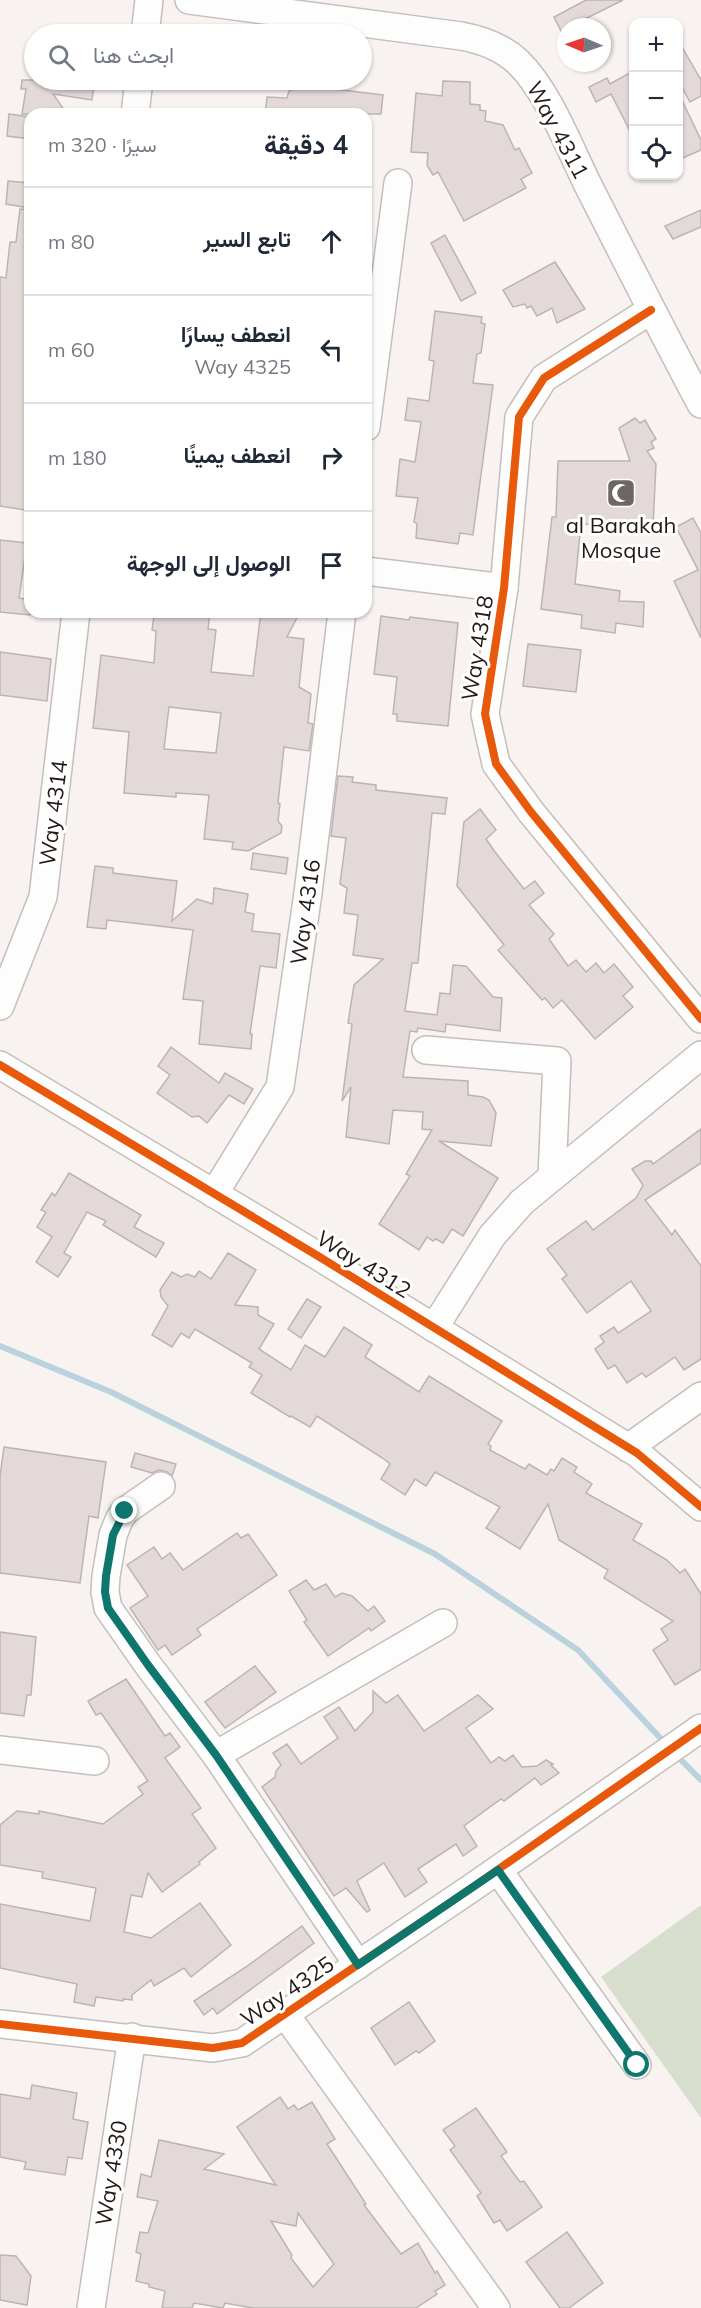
<!DOCTYPE html>
<html lang="ar">
<meta charset="utf-8">
<style>
:root{--surface:#fff;--page:#f6f6f7;--text:#1f2937;--muted:#747a83;--line:#e0e1e3}
body{margin:0;font-family:Mulish,Vazirmatn,sans-serif;background:var(--page);color:var(--text);direction:rtl}
.controls{position:absolute;right:18px;top:18px;display:grid;overflow:hidden;border-radius:12px;box-shadow:0 2px 4px #0004}
.controls button{width:54px;height:54px;display:grid;place-items:center;padding:0;border:0;border-bottom:2px solid var(--line);background:var(--surface);color:var(--text);font:30px sans-serif}
.compass{position:absolute;left:557px;top:18px;width:54px;height:54px;border-radius:50%;background:var(--surface);box-shadow:0 2px 4px #0004;rotate:272deg}
.stop{position:absolute;width:18px;height:18px;margin:-14px;border:4px solid #0f766e;border-radius:50%;background:#fff}
.stop.end{background:#0f766e;border-color:#fff;box-shadow:0 2px 6px #0008}
.list{margin:0;padding:0;list-style:none}
h2{display:flex;justify-content:space-between;align-items:center;height:78px;margin:0;padding:0 24px;font-size:26px}
h2 small{font-size:20px;font-weight:400;color:var(--muted)}
.list li{display:grid;grid-template-columns:39px 1fr auto;gap:18px;align-items:center;box-sizing:border-box;height:108px;padding:0 24px;border-top:2px solid var(--line)}
.list b{display:block;font-size:22px;white-space:nowrap}
.list p{margin:0;font-size:20px;white-space:nowrap;color:var(--muted)}
.list em{font-size:20px;font-style:normal;color:var(--muted)}
.icon{flex:none;width:33px;height:33px;fill:none;stroke:currentColor;stroke-width:2;stroke-linecap:round;stroke-linejoin:round}
.map{position:relative;flex:none;width:701px;height:2308px;overflow:hidden;direction:ltr}
.search{position:absolute;background:var(--surface);box-shadow:0 2px 4px #0004;left:24px;top:24px;width:348px;height:66px;display:flex;align-items:center;gap:15px;box-sizing:border-box;padding:0 21px;border-radius:33px;color:var(--muted);font-size:22px}
.panel{position:absolute;background:var(--surface);box-shadow:0 2px 4px #0004;left:24px;top:108px;width:348px;height:510px;border-radius:18px;direction:rtl}
.map>svg:first-child{display:block}
.green{fill:#d7decd}
.lines{fill:none;stroke-linecap:round;stroke-linejoin:round}
.stream{stroke:#bad2de;stroke-width:6}
.building{fill:#e3d9d8;stroke:#bcb4b3;stroke-width:1.5;fill-rule:evenodd}
.minor-casing{stroke:#c5bebb;stroke-width:30}
.minor{stroke:#fefdfd;stroke-width:27}
.cycleway-casing{stroke:#fff;stroke-width:11}
.cycleway{stroke:#e8590c;stroke-width:8}
.route{stroke:#0f766e;stroke-width:8}
.labels{text-anchor:middle;stroke-width:6;stroke-linejoin:round;paint-order:stroke}
.street-label{font-size:22px;fill:#231a16;stroke:#fff}
.poi-label{font-size:22px;fill:#231a16;stroke:#fff}
</style>
<div class="map">
<svg width="701" height="2308" viewBox="0 0 701 2308">
<rect width="100%" height="100%" fill="#f8f3f0"/>
<polygon class="green" points="701,1905 701,2118 601,1977"/>
<g class="lines">
<g class="stream">
<polyline points="0,1346 111,1392 435,1554 578,1650 665,1743"/>
<polyline points="676,1755 701,1780"/>
</g>
</g>
<g class="building">
<polygon points="586,0 623,0 561,31 554,17"/>
<polygon points="678,40 701,80 701,96 690,102 678,80"/>
<polygon points="633,71 633,137 611,94 596,102 589,87 607,78 610,84"/>
<polygon points="22,80 74,80 74,82 94,85 92,100 53,94 67,114 22,114 26,89 21,89"/>
<polygon points="443,81 470,82 470,104 480,105 480,110 486,111 485,121 503,125 515,150 519,148 532,173 521,179 526,188 464,221 438,172 433,175 427,165 428,153 411,152 416,93 442,96"/>
<polygon points="301,85 383,95 381,114 265,114 267,97 287,98 289,91"/>
<polygon points="678,92 701,140 701,150 678,160"/>
<polygon points="9,114 30,117 30,139 7,136"/>
<polygon points="8,181 30,183 30,208 6,204"/>
<polygon points="20,209 30,210 30,470 25,510 0,506 0,277 6,278 10,242 16,242"/>
<polygon points="701,210 701,227 673,239 665,226"/>
<polygon points="445,235 476,293 461,301 431,243"/>
<polygon points="555,262 585,309 557,323 552,308 537,316 531,306 527,308 525,304 513,307 503,290"/>
<polygon points="435,311 482,317 481,323 485,324 481,353 477,354 473,383 493,385 473,535 460,533 458,544 416,538 417,524 414,522 418,498 396,496 400,459 415,462 421,422 405,420 408,398 429,401 434,361 429,360"/>
<polygon points="635,418 640,423 645,420 656,439 651,442 654,448 647,451 656,464 653,526 581,524 575,584 620,591 619,601 644,602 643,627 616,623 615,633 581,628 582,615 541,609 552,517 556,517 558,461 630,461 619,428"/>
<polygon points="693,518 701,533 701,638 674,581 698,570 676,527"/>
<polygon points="0,540 27,543 19,598 30,600 30,615 0,612"/>
<path d="M158,612H210L208,629L216,630L211,672L253,676L261,612H300L287,637L304,639L299,687L311,694L308,723L313,724L309,751L284,747L278,803L280,804L278,821L282,826L281,833L248,851L232,849L233,842L204,839L209,795L176,793V797L124,793L129,732L93,728L101,655L154,663L156,631L152,630L154,616H158ZM169,707L221,713L216,753L164,749Z"/>
<polygon points="381,616 409,620 410,617 458,623 448,726 397,721 397,714 393,714 397,677 374,674"/>
<polygon points="528,644 581,650 576,692 523,686"/>
<polygon points="0,652 51,659 47,701 0,695"/>
<polygon points="338,776 353,777 352,782 376,785 376,790 447,798 445,814 432,813 418,963 412,963 405,1011 437,1015 440,993 450,994 453,965 466,966 493,997 502,998 500,1031 446,1024 445,1032 418,1028 417,1032 410,1031 403,1077 468,1081 468,1095 483,1097 489,1100 496,1113 491,1146 439,1141 498,1178 463,1236 452,1229 443,1243 436,1239 433,1241 427,1237 419,1250 379,1224 410,1176 406,1174 432,1130 422,1129 423,1112 393,1110 389,1144 346,1137 351,1087 342,1101 352,1024 348,1023 354,985 383,959 353,955 358,915 344,913 347,888 340,884 346,838 331,836"/>
<polygon points="480,809 496,830 486,839 495,852 524,889 535,881 544,893 529,905 554,934 549,939 568,966 576,960 586,972 596,963 604,973 614,964 633,987 623,996 633,1007 595,1039 562,1000 553,1008 545,998 542,1000 498,950 504,945 457,886 464,822"/>
<polygon points="253,853 288,858 286,874 251,869"/>
<polygon points="95,866 113,868 113,873 177,881 172,921 197,899 213,904 214,888 248,894 245,912 254,914 252,931 280,934 276,968 260,966 250,1034 252,1034 251,1049 199,1044 203,1001 183,999 193,930 107,920 106,929 87,927"/>
<polygon points="171,1047 219,1083 225,1073 253,1089 244,1104 229,1095 207,1123 199,1116 192,1117 157,1093 170,1075 158,1066"/>
<polygon points="701,1129 701,1163 645,1200 672,1235 675,1230 701,1266 701,1359 684,1370 675,1357 646,1377 642,1373 627,1383 615,1365 608,1369 595,1349 604,1342 600,1336 614,1327 618,1333 651,1311 631,1281 587,1313 562,1279 567,1275 547,1249 586,1221 593,1230 636,1198 643,1185 632,1169 645,1161 651,1161 653,1164"/>
<polygon points="69,1173 141,1215 134,1227 164,1243 156,1257 103,1225 106,1221 87,1212 64,1253 71,1257 58,1277 36,1262 52,1237 37,1227 46,1212 41,1210 52,1193 55,1196"/>
<polygon points="228,1253 256,1270 235,1305 258,1307 258,1315 274,1324 259,1349 291,1370 305,1345 325,1357 344,1327 372,1345 365,1357 419,1392 429,1376 502,1421 488,1444 491,1446 490,1450 525,1469 529,1464 547,1475 551,1469 554,1471 562,1458 577,1467 574,1472 592,1484 586,1493 642,1524 633,1540 667,1560 680,1573 685,1569 701,1594 701,1669 675,1685 653,1650 668,1640 661,1629 673,1621 604,1578 608,1570 559,1540 548,1504 520,1549 486,1528 500,1507 435,1472 426,1486 415,1479 405,1495 381,1479 390,1464 384,1459 317,1416 310,1427 291,1416 290,1417 251,1393 262,1375 249,1367 252,1363 195,1329 189,1338 181,1333 172,1347 152,1335 168,1306 161,1297 160,1290 172,1272 181,1277 187,1274 195,1277 199,1271 211,1279"/>
<polygon points="307,1299 321,1307 301,1338 288,1329"/>
<polygon points="4,1447 106,1462 98,1518 89,1516 80,1583 0,1573 0,1476"/>
<polygon points="135,1453 176,1464 172,1476 167,1472 159,1470 152,1473 131,1467"/>
<polygon points="237,1533 241,1538 248,1534 277,1575 197,1629 201,1635 172,1655 165,1645 158,1650 130,1608 148,1596 127,1565 154,1547 162,1559 170,1553 183,1570"/>
<polygon points="306,1580 314,1590 326,1584 335,1597 342,1593 352,1596 368,1611 374,1606 385,1621 371,1631 369,1628 328,1656 304,1622 307,1620 289,1591"/>
<polygon points="0,1632 36,1637 31,1695 27,1695 24,1716 0,1713"/>
<polygon points="255,1666 276,1692 225,1728 205,1702"/>
<polygon points="126,1679 165,1736 170,1733 180,1747 165,1758 201,1808 192,1814 216,1848 199,1862 200,1864 162,1892 148,1873 142,1897 131,1895 124,1932 151,1938 200,1903 231,1945 191,1977 184,1968 154,1986 151,1980 132,1995 132,2000 123,1999 123,2001 96,1997 94,2006 74,2002 77,1984 0,1968 0,1904 90,1921 96,1888 42,1878 43,1872 0,1865 0,1825 17,1811 39,1814 39,1811 103,1824 143,1794 138,1787 148,1781 101,1713 96,1715 88,1701"/>
<polygon points="373,1691 386,1703 398,1695 424,1731 478,1695 493,1709 466,1728 491,1763 499,1757 505,1761 513,1755 522,1767 537,1766 546,1760 553,1764 551,1765 559,1773 541,1785 535,1778 504,1801 501,1799 464,1826 477,1846 463,1856 456,1844 418,1869 427,1882 405,1897 384,1863 357,1881 370,1910 367,1912 346,1888 334,1896 262,1787 275,1777 276,1771 281,1765 273,1753 287,1744 301,1764 338,1738 324,1717 339,1707 355,1731 373,1712"/>
<polygon points="302,1926 314,1943 217,2014 213,2008 204,2015 194,2001 246,1967"/>
<polygon points="409,2002 435,2041 419,2053 416,2051 395,2065 371,2028"/>
<polygon points="32,2085 77,2093 73,2119 88,2122 82,2159 68,2157 65,2175 24,2169 26,2162 0,2157 0,2094 30,2099"/>
<path d="M280,2097L288,2109L294,2105L298,2110L312,2102L335,2139L327,2144L366,2204L364,2205L401,2254L418,2243L435,2273L437,2271L445,2285L435,2291L437,2294L416,2308H253L225,2303L223,2308L194,2303L192,2308H162L165,2291L149,2287V2284L136,2281L141,2254L136,2252L140,2232L148,2233L158,2201L137,2197L141,2174L151,2177L159,2140L224,2154L204,2169L276,2185L237,2127ZM298,2213L334,2264L313,2287L291,2258L292,2255L271,2221L296,2226Z"/>
<polygon points="476,2108 507,2152 501,2156 520,2182 524,2181 542,2207 507,2231 500,2220 494,2223 477,2196 481,2193 450,2150 455,2146 443,2130"/>
<polygon points="567,2232 603,2283 569,2308 560,2308 526,2262"/>
<polygon points="0,2255 16,2256 31,2276 27,2305 0,2300"/>
</g>
<g class="lines">
<g class="minor-casing">
<g id="minor">
<path d="M189,0L461,36C483,40 502,47 518,62C548,91 569,147 588,185C625,258 662,331 701,404"/>
<polyline points="145,34 149,0"/>
<polyline points="135,114 139,80"/>
<polyline points="651,310 544,378 519,417 504,588 485,714 496,764 531,812 701,1019"/>
<polyline points="366,427 398,183"/>
<polyline points="366,571 504,588"/>
<polyline points="0,1006 43,897 76,612"/>
<polyline points="426,1050 557,1061 552,1176"/>
<polyline points="0,1065 318,1256 637,1453 701,1507"/>
<polyline points="214,1194 280,1087 308,893 342,612"/>
<polyline points="434,1328 492,1236 522,1202 701,1055"/>
<polyline points="628,1448 701,1396"/>
<polyline points="161,1486 125,1511 119,1520 113,1535 106,1576 105,1592 108,1608 148,1665 216,1755 358,1965"/>
<polyline points="0,1750 95,1761"/>
<polyline points="216,1755 443,1623"/>
<polyline points="498,1870 637,2065"/>
<polyline points="285,2014 496,2308"/>
<polyline points="0,2024 213,2048 242,2043 473,1887 701,1728"/>
<polyline points="91,2308 132,2037"/>
</g>
</g>
<use href="#minor" class="minor"/>
<g class="cycleway-casing">
<g id="cycleway">
<polyline points="651,310 544,378 519,417 504,588 485,714 496,764 531,812 701,1019"/>
<polyline points="0,1065 318,1256 637,1453 701,1507"/>
<polyline points="0,2024 213,2048 242,2043 473,1887 701,1728"/>
</g>
</g>
<use href="#cycleway" class="cycleway"/>
</g>
<g class="lines">
<polyline class="route" points="125,1511 113,1535 106,1576 105,1592 108,1608 148,1665 216,1755 358,1965 498,1870 637,2065"/>
</g>
<defs>
<g id="mosque-square" transform="scale(1.5)"><rect x="-9" y="-9" width="18" height="18" rx="4" fill="#6e6662" stroke="#fff"/><path d="M3.5-4.9A6 6 0 1 0 3.5 4.9A5 5 0 1 1 3.5-4.9Z" fill="#fff"/></g>
</defs>
<g fill-rule="evenodd">
<use href="#mosque-square" x="621" y="493"/>
</g>
<g class="labels">
<g class="street-label">
<text transform="translate(558 130) rotate(62)" y="8">Way 4311</text>
<text transform="translate(477 648) rotate(-81)" y="8">Way 4318</text>
<text transform="translate(53 813) rotate(-83)" y="8">Way 4314</text>
<text transform="translate(305 912) rotate(-82)" y="8">Way 4316</text>
<text transform="translate(364 1264) rotate(32)" y="8">Way 4312</text>
<text transform="translate(287 1991) rotate(-34)" y="8">Way 4325</text>
<text transform="translate(111 2173) rotate(-81)" y="8">Way 4330</text>
</g>
<g class="poi-label">
<text x="621" y="533">al Barakah<tspan x="621" dy="25">Mosque</tspan></text>
</g>
</g>
</svg>
<div class="controls">
<button>+</button>
<button>−</button>
<button><svg class="icon" aria-label="locate" viewBox="0 0 24 24"><circle cx="12" cy="12" r="6"/><path d="M12 2v4M12 18v4M2 12h4M18 12h4"/></svg></button>
</div>
<svg class="compass" viewBox="-18 -18 36 36"><path d="M0-13l5 13h-10z" fill="#e53935"/><path d="M0 13l5-13h-10z" fill="#747a83"/></svg>
<div class="stop" style="left:637px;top:2065px"></div>
<div class="stop end" style="left:125px;top:1511px"></div>
<div class="search"><svg class="icon" aria-label="search" viewBox="0 0 24 24"><circle cx="10" cy="10" r="6"/><path d="M15 15l6 6"/></svg>ابحث هنا</div>
<section class="panel">
<h2>4 دقيقة<small>سيرًا · 320 m</small></h2>
<ul class="list">
<li><svg class="icon" aria-label="ahead" viewBox="0 0 24 24"><path d="M12 20V5M6 11l6-6 6 6"/></svg><div><b>تابع السير</b></div><em>80 m</em></li>
<li><svg class="icon" aria-label="left" viewBox="0 0 24 24"><path d="M17 20v-9H6M10 6l-5 5 5 5"/></svg><div><b>انعطف يسارًا</b><p>Way 4325</p></div><em>60 m</em></li>
<li><svg class="icon" aria-label="right" viewBox="0 0 24 24"><path d="M7 20v-9h11M14 6l5 5-5 5"/></svg><div><b>انعطف يمينًا</b></div><em>180 m</em></li>
<li><svg class="icon" aria-label="arrive" viewBox="0 0 24 24"><path d="M6 21V4h12l-3 4 3 4H6"/></svg><div><b>الوصول إلى الوجهة</b></div></li>
</ul>
</section>
</div>
